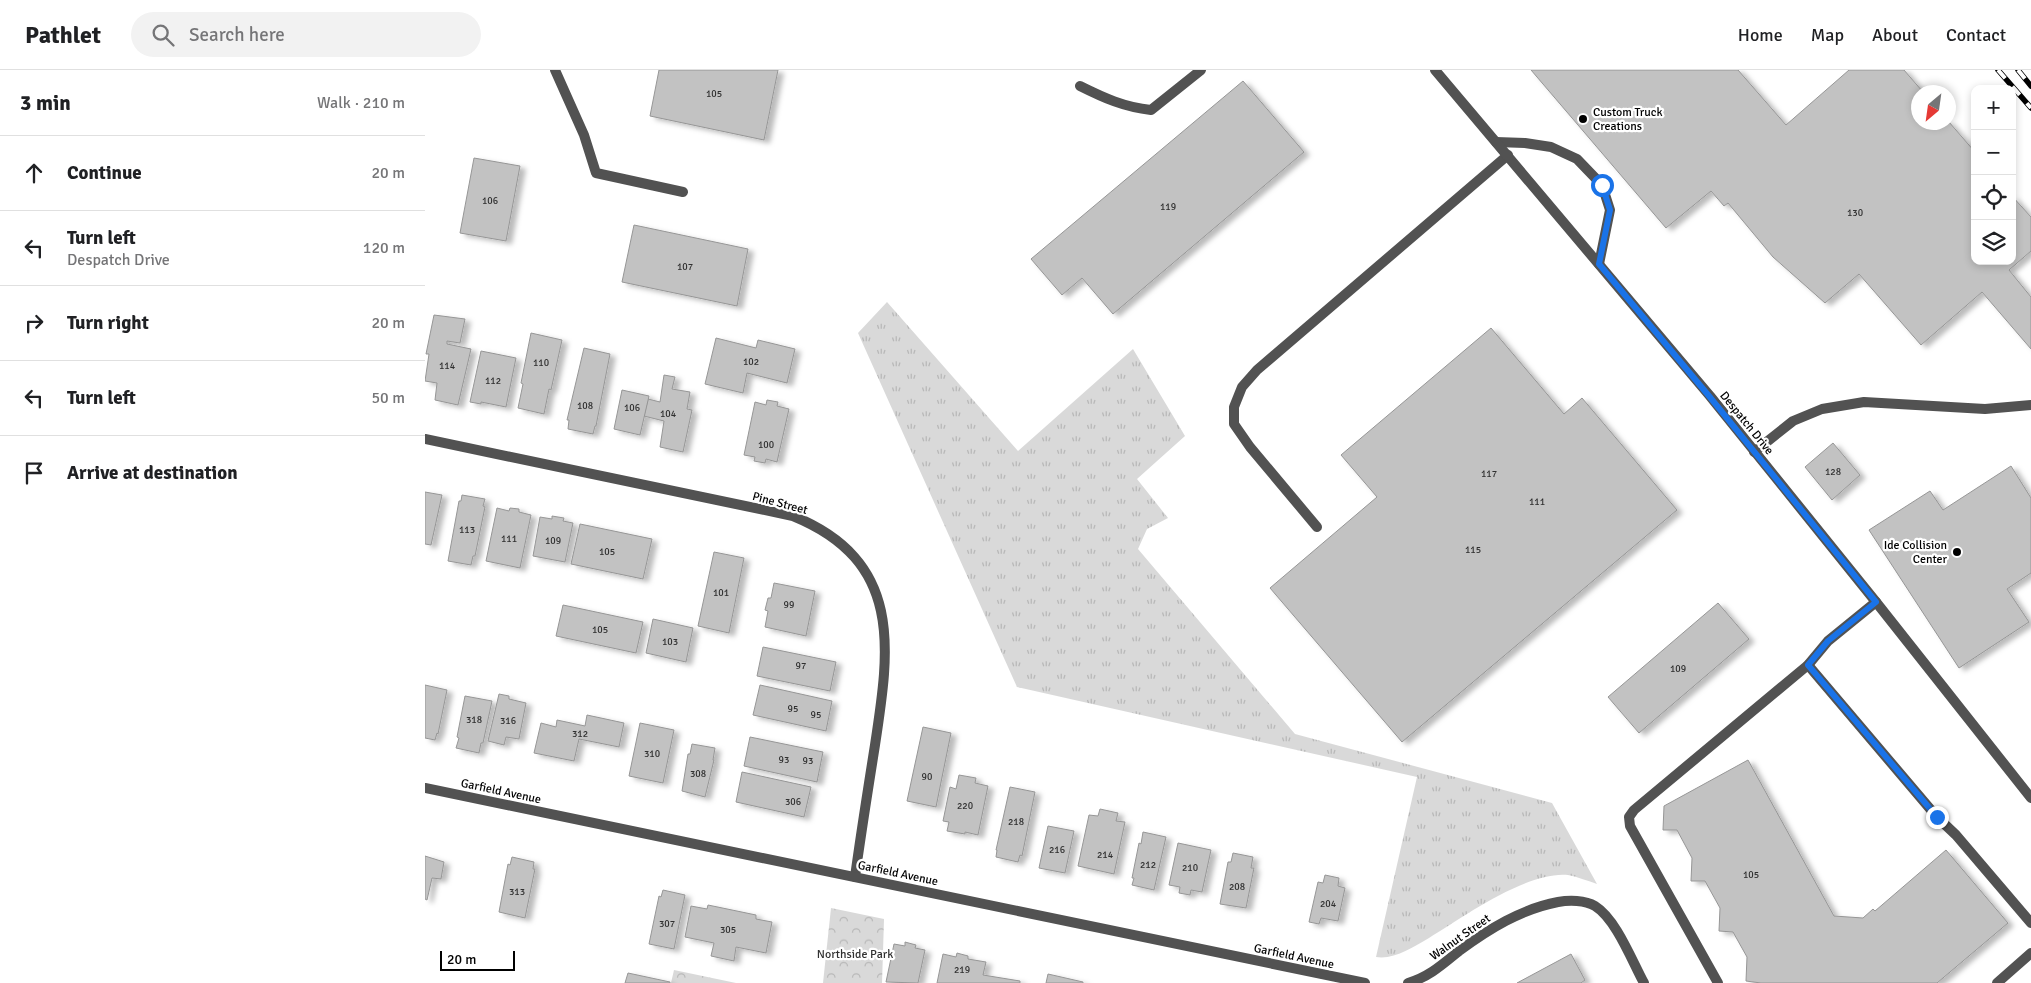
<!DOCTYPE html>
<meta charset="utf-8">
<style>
:root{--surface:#fff;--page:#f2f2f2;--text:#202124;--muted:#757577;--line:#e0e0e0}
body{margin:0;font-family:Signika,sans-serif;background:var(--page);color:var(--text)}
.controls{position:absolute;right:15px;top:15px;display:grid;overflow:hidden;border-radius:10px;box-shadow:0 2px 8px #0003}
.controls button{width:45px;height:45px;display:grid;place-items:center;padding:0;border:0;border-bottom:1px solid var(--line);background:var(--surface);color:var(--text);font:25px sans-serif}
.compass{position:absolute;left:1486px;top:15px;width:45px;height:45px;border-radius:50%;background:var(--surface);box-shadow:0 2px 8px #0003;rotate:209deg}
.scale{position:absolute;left:15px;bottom:12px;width:75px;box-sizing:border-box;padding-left:5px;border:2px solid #000;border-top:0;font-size:14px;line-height:18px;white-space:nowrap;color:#000;-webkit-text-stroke:4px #fff;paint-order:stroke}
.stop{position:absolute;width:15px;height:15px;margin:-11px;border:4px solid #1a73e8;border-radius:50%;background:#fff}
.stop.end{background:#1a73e8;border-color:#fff;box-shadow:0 1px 5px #0008}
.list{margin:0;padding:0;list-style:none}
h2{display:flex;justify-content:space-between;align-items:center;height:65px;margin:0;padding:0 20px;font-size:21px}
h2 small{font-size:16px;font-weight:400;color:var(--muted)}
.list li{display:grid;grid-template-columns:32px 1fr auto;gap:15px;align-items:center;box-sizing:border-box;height:75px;padding:0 20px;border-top:1px solid var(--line)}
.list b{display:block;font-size:19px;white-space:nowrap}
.list p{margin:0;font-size:16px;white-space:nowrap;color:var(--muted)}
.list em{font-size:16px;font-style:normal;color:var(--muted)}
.icon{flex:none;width:28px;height:28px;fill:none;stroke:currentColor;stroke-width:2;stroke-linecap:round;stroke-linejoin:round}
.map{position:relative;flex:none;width:1606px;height:913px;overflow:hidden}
header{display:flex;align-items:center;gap:30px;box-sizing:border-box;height:70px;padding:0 25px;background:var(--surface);border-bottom:1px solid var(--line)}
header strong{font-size:24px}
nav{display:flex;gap:28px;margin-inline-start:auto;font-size:18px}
.search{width:350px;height:45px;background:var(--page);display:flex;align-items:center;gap:12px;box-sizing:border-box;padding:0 18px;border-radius:28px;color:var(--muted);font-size:19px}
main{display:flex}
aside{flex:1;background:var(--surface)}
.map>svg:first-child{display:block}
.grass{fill:url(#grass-tufts)}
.park{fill:url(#park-crowns)}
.building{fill:#c2c2c2;stroke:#969696;filter:url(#shadow)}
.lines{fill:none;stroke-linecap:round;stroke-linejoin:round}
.service{stroke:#525252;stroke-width:10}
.minor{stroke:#525252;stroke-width:10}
.rail-casing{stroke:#000;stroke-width:5.5}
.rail{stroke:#fff;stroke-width:4;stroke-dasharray:11;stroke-linecap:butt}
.route{stroke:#1a73e8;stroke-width:6}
.poi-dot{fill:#000;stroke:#fff;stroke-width:2}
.labels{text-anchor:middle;stroke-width:4.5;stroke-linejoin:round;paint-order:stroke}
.number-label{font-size:10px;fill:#303030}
.poi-label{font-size:12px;fill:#000;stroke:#fff;text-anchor:start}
.street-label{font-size:12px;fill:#000;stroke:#fff}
.park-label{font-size:12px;fill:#303030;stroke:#fff}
</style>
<header>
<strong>Pathlet</strong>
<div class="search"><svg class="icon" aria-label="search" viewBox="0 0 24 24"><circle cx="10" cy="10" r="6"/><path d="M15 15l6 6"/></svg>Search here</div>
<nav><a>Home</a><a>Map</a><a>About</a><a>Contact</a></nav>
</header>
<main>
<aside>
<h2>3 min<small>Walk · 210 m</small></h2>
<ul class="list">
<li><svg class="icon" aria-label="ahead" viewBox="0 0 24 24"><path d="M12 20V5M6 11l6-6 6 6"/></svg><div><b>Continue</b></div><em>20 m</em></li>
<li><svg class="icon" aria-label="left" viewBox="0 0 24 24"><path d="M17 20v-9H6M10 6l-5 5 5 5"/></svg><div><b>Turn left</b><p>Despatch Drive</p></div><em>120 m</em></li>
<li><svg class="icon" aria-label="right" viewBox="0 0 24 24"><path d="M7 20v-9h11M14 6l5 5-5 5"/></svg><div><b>Turn right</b></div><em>20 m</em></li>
<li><svg class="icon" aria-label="left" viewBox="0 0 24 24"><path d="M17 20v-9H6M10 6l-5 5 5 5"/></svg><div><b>Turn left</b></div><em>50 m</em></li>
<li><svg class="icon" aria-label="arrive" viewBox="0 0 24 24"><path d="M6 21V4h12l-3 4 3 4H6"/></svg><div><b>Arrive at destination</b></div></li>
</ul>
</aside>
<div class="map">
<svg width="1606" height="913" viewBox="0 0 1606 913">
<defs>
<pattern id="grass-tufts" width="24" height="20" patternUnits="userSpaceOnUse" patternTransform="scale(1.25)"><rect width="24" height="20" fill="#d9d9d9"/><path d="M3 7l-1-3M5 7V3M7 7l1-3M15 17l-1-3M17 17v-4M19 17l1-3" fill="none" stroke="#b8b8b8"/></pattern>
<pattern id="park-crowns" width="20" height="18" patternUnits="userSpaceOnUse" patternTransform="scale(1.25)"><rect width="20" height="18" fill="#d9d9d9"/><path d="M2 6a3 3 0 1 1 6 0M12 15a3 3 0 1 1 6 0" fill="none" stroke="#b8b8b8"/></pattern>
<filter id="shadow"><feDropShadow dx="5.5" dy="3" stdDeviation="2.5" flood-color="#0004"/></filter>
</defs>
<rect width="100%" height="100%" fill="#fff"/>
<path class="grass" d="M462,232L593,381L708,279L760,366L712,409L743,448L722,459L713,479L870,664L1127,733L1172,814C1163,811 1153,807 1143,805C1102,801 1038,847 1004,868C988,877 969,890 951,887L992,707L592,617L433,263Z"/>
<g class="park">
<polygon points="406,838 459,849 457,913 398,913"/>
<polygon points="249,900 311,913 246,913"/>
</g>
<g class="building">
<polygon points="234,0 353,0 339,70 225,46"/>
<polygon points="1106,0 1313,0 1361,55 1424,0 1479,0 1498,22 1494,22 1494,52 1524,52 1550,82 1550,191 1587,191 1587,126 1606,147 1606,181 1584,200 1606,227 1606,279 1557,222 1496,275 1434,204 1400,233 1348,187 1303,133 1299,136 1286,121 1241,158"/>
<polygon points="818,11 879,82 688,244 657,208 637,225 606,189"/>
<polygon points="49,88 95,96 81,171 35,163"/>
<polygon points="209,155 323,179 312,236 197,212"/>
<polygon points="9,245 40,249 35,273 22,271 22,274 46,279 33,335 10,330 12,313 0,311 4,284 1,284"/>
<polygon points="1066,258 1139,344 1157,328 1252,440 977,672 845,518 952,427 916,385"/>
<polygon points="106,263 137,270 126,320 124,319 119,344 93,338 98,314 96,313"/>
<polygon points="291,268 331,278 333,270 370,279 362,313 322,303 318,323 280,314"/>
<polygon points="159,278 185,284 171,356 170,356 168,364 143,359 144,350 142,350"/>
<polygon points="56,281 91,288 81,337 56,332 56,334 45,332"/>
<polygon points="239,305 250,307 247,319 265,322 262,339 267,340 258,382 235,377 239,351 219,346 223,329 235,332"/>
<polygon points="197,320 224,326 215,365 189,359"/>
<polygon points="342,330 353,332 352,336 364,339 352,392 341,389 340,393 329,391 330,387 319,385 330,332 341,335"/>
<polygon points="1408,373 1435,405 1407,430 1380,397"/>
<polygon points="1586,396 1606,428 1606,503 1582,519 1604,552 1534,598 1444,460 1505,421 1518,440"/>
<polygon points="0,422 17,425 6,475 0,474"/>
<polygon points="37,425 60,429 58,436 60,437 50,486 48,486 46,495 23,491 34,431 36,431"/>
<polygon points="72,438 84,441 85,438 94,439 94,442 106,445 95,498 61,491"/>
<polygon points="127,446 139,448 138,451 148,453 140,492 108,486 115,447 127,449"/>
<polygon points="155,454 227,469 218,509 146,494"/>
<polygon points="289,482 319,488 304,563 273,556"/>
<polygon points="349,513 390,521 381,566 340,557 343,541 340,540 343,528 346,528"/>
<polygon points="1293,533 1324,569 1214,663 1183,627"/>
<polygon points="138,535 218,552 211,583 131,566"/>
<polygon points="228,549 268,558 261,592 221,583"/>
<polygon points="338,577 411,592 405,621 332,606"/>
<polygon points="0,615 22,620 13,664 12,663 10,670 0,668"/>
<polygon points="335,615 407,631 401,661 328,645"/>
<polygon points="74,624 84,626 84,629 101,633 94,669 81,667 79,675 63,671"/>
<polygon points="40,626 67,631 58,673 56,673 54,683 31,678 34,668 32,667"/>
<polygon points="162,645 199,653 194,677 154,669 149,691 109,683 116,653 131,657 132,650 160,656"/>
<polygon points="215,653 249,660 238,713 204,706"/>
<polygon points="498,657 526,663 511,737 482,731"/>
<polygon points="325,667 398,682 392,712 319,696"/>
<polygon points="267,674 290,678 288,690 289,690 280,727 257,721 263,684 265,684"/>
<polygon points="1323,690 1409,846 1438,848 1448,839 1450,841 1521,780 1583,853 1512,913 1336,913 1321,911 1322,887 1308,862 1294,861 1295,838 1280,811 1266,811 1267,788 1252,760 1238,760 1239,736"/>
<polygon points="317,702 386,717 379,747 311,732"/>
<polygon points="534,705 551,708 550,713 563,716 553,765 540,762 540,764 522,761 524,752 518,751 525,717 531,719"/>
<polygon points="585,717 610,722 597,786 595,785 593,792 571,787 572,780 571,780"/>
<polygon points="675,739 693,743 691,751 700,752 689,804 653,796 664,745 673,746"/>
<polygon points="623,756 649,761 640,803 614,798"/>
<polygon points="718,762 741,767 729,820 707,815 709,808 707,808 714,773 716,774"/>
<polygon points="753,773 786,780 777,822 766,820 765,825 754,823 755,817 744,815"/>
<polygon points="808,783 828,787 826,798 829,798 821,838 795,834 803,792 806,792"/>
<polygon points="0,786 19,792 16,809 7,808 2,830 0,829"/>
<polygon points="87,787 109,792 108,799 110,799 100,848 74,842 83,794 85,795"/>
<polygon points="900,805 914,808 913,816 920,818 913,851 896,848 894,854 884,852 893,812 898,813"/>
<polygon points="238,820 260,825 249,879 224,874 234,826 236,827"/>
<polygon points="283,835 331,845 331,849 347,852 341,883 311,877 309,891 286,886 289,873 260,867 266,836 282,839"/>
<polygon points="480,872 491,875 490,878 500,880 493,913 461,912 469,874 480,876"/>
<polygon points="532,883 543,886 543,889 561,892 558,905 595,911 595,913 512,913 518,884 531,887"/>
<polygon points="1146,884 1160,910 1156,913 1092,913"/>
<polygon points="203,903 245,912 245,913 200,913"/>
<polygon points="623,904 658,912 658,913 621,913"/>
</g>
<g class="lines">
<g class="service">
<polyline points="130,0 159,65 171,103 258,122"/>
<path d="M655,16C679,28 699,37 726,40L776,0"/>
<polyline points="1071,72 1100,73 1126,77 1152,89 1177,115 1185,140 1174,194"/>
<polyline points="1329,382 1368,351 1397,339 1439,332 1560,339 1606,335"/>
<polyline points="892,457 825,377 809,354 809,337 817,317 832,300 1083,85"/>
<polyline points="1383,595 1512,747 1531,765 1606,853"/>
<polyline points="1293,913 1205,756 1204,747 1209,740 1383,595 1403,571 1451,532"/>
<polyline points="1572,913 1606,883"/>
</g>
<g class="minor">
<polyline points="1010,0 1285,326 1451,532 1606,728"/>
<path d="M0,369L368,446C478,491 465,577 450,675C443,719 436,763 430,807"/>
<polyline points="0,718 940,913"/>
<path d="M983,913C1004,907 1018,894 1034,881C1064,859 1096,839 1133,832C1144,830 1160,830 1170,836C1191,849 1207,891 1219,913"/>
</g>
<g class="rail-casing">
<g id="rail">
<polyline points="1573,0 1606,38"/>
<polyline points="1593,0 1606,16"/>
</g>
</g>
<use href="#rail" class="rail"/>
</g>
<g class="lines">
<polyline class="route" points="1177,115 1185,140 1174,194 1284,326 1451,532 1403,571 1383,595 1512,747"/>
</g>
<g class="poi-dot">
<circle cx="1158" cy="49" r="5"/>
<circle cx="1532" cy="482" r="5"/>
</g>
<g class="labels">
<g class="number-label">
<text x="289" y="27">105</text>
<text x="65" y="134">106</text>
<text x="743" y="140">119</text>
<text x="1430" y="146">130</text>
<text x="260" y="200">107</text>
<text x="326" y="295">102</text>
<text x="116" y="296">110</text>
<text x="22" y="299">114</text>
<text x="68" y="314">112</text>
<text x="160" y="339">108</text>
<text x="207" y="341">106</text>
<text x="243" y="347">104</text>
<text x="341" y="378">100</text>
<text x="1408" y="405">128</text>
<text x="1064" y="407">117</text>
<text x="1112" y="435">111</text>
<text x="42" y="463">113</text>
<text x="84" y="472">111</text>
<text x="128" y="474">109</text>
<text x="1048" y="483">115</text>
<text x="182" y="485">105</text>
<text x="296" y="526">101</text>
<text x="364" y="538">99</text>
<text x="175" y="563">105</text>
<text x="245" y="575">103</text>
<text x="376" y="599">97</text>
<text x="1253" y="602">109</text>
<text x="368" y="642">95</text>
<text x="391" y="648">95</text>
<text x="49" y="653">318</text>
<text x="83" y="654">316</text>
<text x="155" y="667">312</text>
<text x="227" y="687">310</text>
<text x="359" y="693">93</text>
<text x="383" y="694">93</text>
<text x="273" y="707">308</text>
<text x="502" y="710">90</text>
<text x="368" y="735">306</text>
<text x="540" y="739">220</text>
<text x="591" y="755">218</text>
<text x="632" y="783">216</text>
<text x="680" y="788">214</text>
<text x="723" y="798">212</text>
<text x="765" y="801">210</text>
<text x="1326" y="808">105</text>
<text x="812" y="820">208</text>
<text x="92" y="825">313</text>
<text x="903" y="837">204</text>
<text x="242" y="857">307</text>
<text x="303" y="863">305</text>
<text x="537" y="903">219</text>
</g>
<g class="poi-label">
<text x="1168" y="46">Custom Truck<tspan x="1168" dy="14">Creations</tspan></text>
<text x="1522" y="479" text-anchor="end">Ide Collision<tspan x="1522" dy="14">Center</tspan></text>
</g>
<g class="street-label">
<text transform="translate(1322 353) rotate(51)" y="4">Despatch Drive</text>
<text transform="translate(355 433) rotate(15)" y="4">Pine Street</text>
<text transform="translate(76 721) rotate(12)" y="4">Garfield Avenue</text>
<text transform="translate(473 803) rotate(12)" y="4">Garfield Avenue</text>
<text transform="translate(1035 867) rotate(-35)" y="4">Walnut Street</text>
<text transform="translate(869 886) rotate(12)" y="4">Garfield Avenue</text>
</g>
<g class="park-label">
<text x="430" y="888">Northside Park</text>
</g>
</g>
</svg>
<div class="controls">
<button>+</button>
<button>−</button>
<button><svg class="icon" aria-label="locate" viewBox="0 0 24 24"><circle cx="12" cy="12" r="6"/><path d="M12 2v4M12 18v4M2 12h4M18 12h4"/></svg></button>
<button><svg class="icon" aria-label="layers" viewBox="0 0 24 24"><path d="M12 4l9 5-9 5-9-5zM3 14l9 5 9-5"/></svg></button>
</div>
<svg class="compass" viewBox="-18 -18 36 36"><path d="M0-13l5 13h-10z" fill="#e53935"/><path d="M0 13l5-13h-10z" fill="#757577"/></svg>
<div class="scale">20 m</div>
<div class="stop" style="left:1177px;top:115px"></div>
<div class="stop end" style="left:1512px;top:747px"></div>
</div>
</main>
